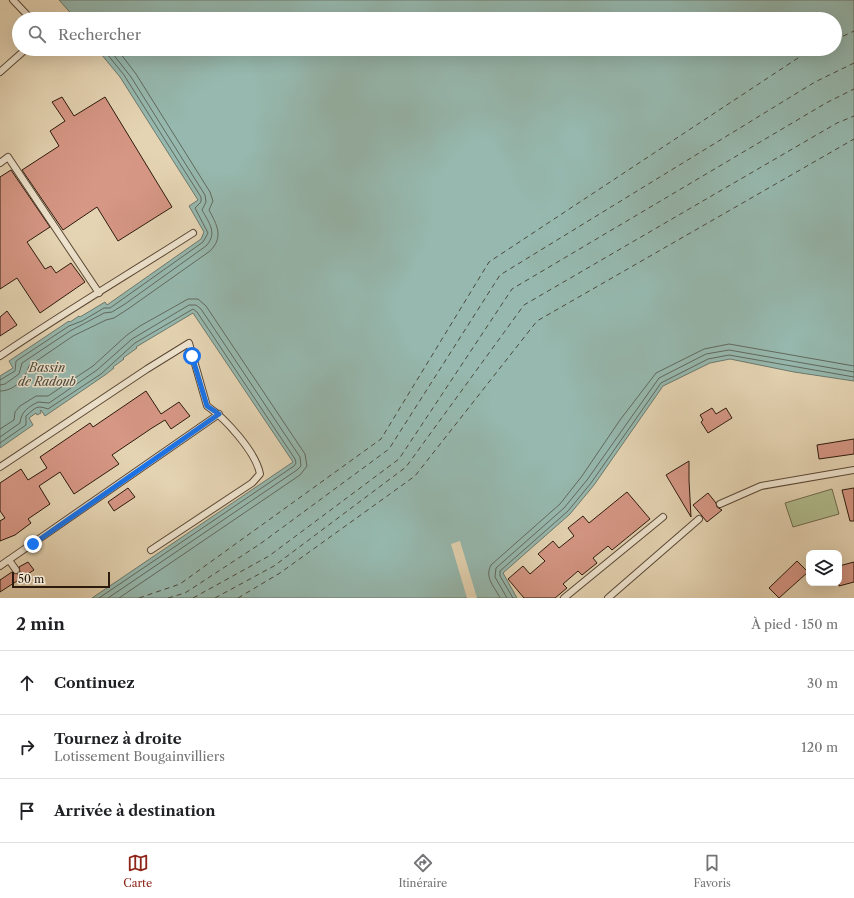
<!DOCTYPE html>
<html lang="fr">
<meta charset="utf-8">
<style>
:root{--surface:#fff;--page:#f6f6f6;--text:#202124;--muted:#757577;--line:#e0e0e0;--accent:#8f2418}
body{margin:0;font-family:"Libre Caslon Text",serif;background:var(--page);color:var(--text)}
.controls{position:absolute;right:12px;bottom:12px;display:grid;overflow:hidden;border-radius:8px;box-shadow:0 4px 16px #0002}
.controls button{width:36px;height:36px;display:grid;place-items:center;padding:0;border:0;border-bottom:1px solid var(--line);background:var(--surface);color:var(--text);font:20px sans-serif}
.scale{position:absolute;left:12px;bottom:10px;width:98px;box-sizing:border-box;padding-left:4px;border:2px solid #2c1a0d;border-top:0;font-size:11px;line-height:14px;white-space:nowrap;color:#2c1a0d;-webkit-text-stroke:3px #eee3ce;paint-order:stroke}
.stop{position:absolute;width:12px;height:12px;margin:-9px;border:3px solid #1a73e8;border-radius:50%;background:#fff}
.stop.end{background:#1a73e8;border-color:#fff;box-shadow:0 1px 4px #0008}
.list{margin:0;padding:0;list-style:none}
h2{display:flex;justify-content:space-between;align-items:center;height:52px;margin:0;padding:0 16px;font-size:17px}
h2 small{font-size:13px;font-weight:400;color:var(--muted)}
.list li{display:grid;grid-template-columns:26px 1fr auto;gap:12px;align-items:center;box-sizing:border-box;height:64px;padding:0 16px;border-top:1px solid var(--line)}
.list b{display:block;font-size:15px;white-space:nowrap}
.list p{margin:0;font-size:13px;white-space:nowrap;color:var(--muted)}
.list em{font-size:13px;font-style:normal;color:var(--muted)}
.icon{flex:none;width:22px;height:22px;fill:none;stroke:currentColor;stroke-width:2;stroke-linecap:round;stroke-linejoin:round}
.map{position:relative;flex:none;width:854px;height:598px;overflow:hidden}
.search{position:absolute;background:var(--surface);box-shadow:0 4px 16px #0002;left:12px;right:12px;top:12px;height:44px;display:flex;align-items:center;gap:10px;box-sizing:border-box;padding:0 14px;border-radius:22px;color:var(--muted);font-size:15px}
.sheet{height:244px;background:var(--surface)}
nav{display:flex;justify-content:space-around;align-items:center;box-sizing:border-box;height:56px;border-top:1px solid var(--line);background:var(--surface);font-size:11px;color:var(--muted)}
nav a{display:grid;justify-items:center;gap:2px}
nav .on{color:var(--accent)}
.map>svg:first-child{display:block}
.green{fill:#b1bd8f;stroke:#6e6c4e}
.water{fill:#96b8ae;stroke:#6c796e}
.pier{fill:#e5d4b3}
.lines{fill:none;stroke-linecap:round;stroke-linejoin:round}
.shore{stroke:#61695e;stroke-width:1}
.ferry{stroke:#4c493d;stroke-width:1;stroke-dasharray:5 4;stroke-linecap:butt}
.building{fill:#d69785;stroke:#2c1a0d}
.service-casing{stroke:#5a4836;stroke-width:8}
.service{stroke:#eee3ce;stroke-width:6}
.route{stroke:#1a73e8;stroke-width:5}
.labels{text-anchor:middle;stroke-width:3;stroke-linejoin:round;paint-order:stroke}
.water-label{font-size:12px;font-style:italic;fill:#4c493d;stroke:#eee3ce}
</style>
<div class="map">
<svg width="854" height="598" viewBox="0 0 854 598">
<rect width="100%" height="100%" fill="#e5d4b3"/>
<filter id="stains"><feTurbulence type="fractalNoise" baseFrequency=".005" numOctaves="4"/><feColorMatrix values="0 0 0 0 .2 0 0 0 0 .09 0 0 0 0 .02 0 0 0 .5 -.17"/></filter>
<radialGradient id="worn" r=".72"><stop offset=".6" stop-color="#630" stop-opacity="0"/><stop offset="1" stop-color="#630" stop-opacity=".3"/></radialGradient>
<polygon class="green" points="832,489 839,514 793,527 785,503"/>
<polygon class="water" points="59,0 854,0 854,381 794,372 730,359 710,363 663,386 594,485 570,514 503,573 517,598 92,598 293,462 193,313 136,347 137,348 123,358 124,359 113,367 114,368 105,375 45,416 41,410 40,411 41,413 37,415 36,413 29,418 33,425 0,448 0,376 13,368 9,361 69,321 70,322 79,316 80,317 105,302 107,305 201,239 204,232 189,206 198,200 120,77 97,49 835,49 835,19 76,19"/>
<polygon class="pier" points="460,541 477,598 467,598 451,544"/>
<g class="lines">
<g class="shore">
<polyline points="0,380 15,371 16,361 69,326 82,321 104,308 110,308 203,242 208,233 195,208 201,202 201,197 124,75 103,49"/>
<path d="M0,385L5,384L19,374L22,363L70,331L104,313L112,312L125,304L206,246C218,233 209,223 202,210L206,202L205,195L131,77L109,49"/>
<path d="M0,391C14,391 25,379 29,366L73,336L106,320L114,318L128,309L210,251C224,237 217,225 209,210L213,201L210,192L136,74L117,49"/>
<polyline points="0,429 14,420 15,412 20,406 36,396 48,396 93,366 127,335 140,326 188,299 198,299 206,306 305,454 307,466 300,475 119,598"/>
<path d="M0,437L20,423C21,412 28,407 38,402L49,403L97,370L132,339L189,305H196L201,309L300,457L301,466L297,470L108,598"/>
<path d="M0,443L26,425V416C36,407 37,405 48,409L101,374L135,343L193,309L197,312L295,459L296,463L294,466L99,598"/>
<path d="M500,598C495,587 484,578 491,565L560,504L582,476L620,420L656,373L704,349L729,344L854,366"/>
<polyline points="507,598 495,577 496,568 564,508 587,480 659,378 706,354 729,350 854,372"/>
<polyline points="513,598 500,576 500,571 568,511 591,483 661,383 708,359 729,355 854,377"/>
</g>
<g class="ferry">
<polyline points="835,40 854,31"/>
<polyline points="139,598 180,584 381,439 489,262 801,56 817,49"/>
<polyline points="168,598 185,593 260,544 389,449 500,275 815,82 854,63"/>
<polyline points="193,598 269,556 399,459 512,289 826,103 854,89"/>
<polyline points="215,598 274,566 406,467 524,305 837,123 854,116"/>
<polyline points="238,598 280,573 415,476 537,321 854,139"/>
</g>
</g>
<g class="building">
<polygon points="62,97 74,116 105,97 172,207 118,241 97,207 63,230 22,170 59,146 50,131 65,121 52,102"/>
<polygon points="11,170 50,227 27,242 45,269 51,266 56,273 71,263 85,282 40,313 17,278 0,289 0,177"/>
<polygon points="7,311 17,325 0,336 0,317"/>
<polygon points="146,391 161,414 179,402 190,416 171,429 165,420 152,428 112,455 119,464 74,494 60,472 39,486 50,504 28,519 31,523 15,535 0,541 0,521 5,518 0,511 0,483 21,469 28,480 47,468 40,457 90,423 93,427"/>
<polygon points="712,408 716,414 726,408 732,418 708,433 701,422 703,420 700,415"/>
<polygon points="854,439 854,454 819,459 817,445"/>
<polygon points="689,461 689,480 691,517 666,475"/>
<polygon points="128,488 135,497 114,511 108,502"/>
<polygon points="854,488 854,521 850,521 842,490"/>
<polygon points="627,492 650,519 612,550 608,546 593,558 597,563 582,575 578,571 563,584 567,588 555,598 524,598 508,579 523,566 530,574 545,561 538,554 553,541 559,548 574,536 568,528 583,516 589,523"/>
<polygon points="708,493 716,503 717,507 722,510 707,522 693,505"/>
<polygon points="797,561 808,572 779,598 769,588"/>
<polygon points="28,562 34,570 0,592 0,580 12,572 18,574 20,572 19,567"/>
<polygon points="854,562 854,582 839,586 839,566"/>
</g>
<g class="lines">
<g class="service-casing">
<g id="service">
<polyline points="13,0 31,19"/>
<polyline points="0,72 26,49"/>
<polyline points="0,163 8,157 99,293"/>
<path d="M0,356C63,313 129,274 193,233"/>
<path d="M0,467L147,369L189,343L207,406C225,418 256,452 260,474L252,483L151,550"/>
<polyline points="720,504 761,486 854,470"/>
<polyline points="9,560 16,570"/>
<polyline points="0,566 219,414"/>
<polyline points="564,598 663,517"/>
<polyline points="608,598 699,519"/>
</g>
</g>
<use href="#service" class="service"/>
</g>
<g class="lines">
<polyline class="route" points="33,544 219,414 207,406 192,356"/>
</g>
<g class="labels">
<g class="water-label">
<text x="47" y="372">Bassin<tspan x="47" dy="14">de Radoub</tspan></text>
</g>
</g>
<rect width="100%" height="100%" filter="url(#stains)"/>
<rect width="100%" height="100%" fill="url(#worn)"/>
</svg>
<div class="controls">
<button><svg class="icon" aria-label="layers" viewBox="0 0 24 24"><path d="M12 4l9 5-9 5-9-5zM3 14l9 5 9-5"/></svg></button>
</div>
<div class="scale">50 m</div>
<div class="stop" style="left:192px;top:356px"></div>
<div class="stop end" style="left:33px;top:544px"></div>
<div class="search"><svg class="icon" aria-label="search" viewBox="0 0 24 24"><circle cx="10" cy="10" r="6"/><path d="M15 15l6 6"/></svg>Rechercher</div>
</div>
<section class="sheet">
<h2>2 min<small>À pied · 150 m</small></h2>
<ul class="list">
<li><svg class="icon" aria-label="ahead" viewBox="0 0 24 24"><path d="M12 20V5M6 11l6-6 6 6"/></svg><div><b>Continuez</b></div><em>30 m</em></li>
<li><svg class="icon" aria-label="right" viewBox="0 0 24 24"><path d="M7 20v-9h11M14 6l5 5-5 5"/></svg><div><b>Tournez à droite</b><p>Lotissement Bougainvilliers</p></div><em>120 m</em></li>
<li><svg class="icon" aria-label="arrive" viewBox="0 0 24 24"><path d="M6 21V4h12l-3 4 3 4H6"/></svg><div><b>Arrivée à destination</b></div></li>
</ul>
</section>
<nav>
<a class="on"><svg class="icon" aria-label="map" viewBox="0 0 24 24"><path d="M3 6l6-2 6 2 6-2v14l-6 2-6-2-6 2zM9 4v14M15 6v14"/></svg>Carte</a>
<a><svg class="icon" aria-label="directions" viewBox="0 0 24 24"><path d="M12 3l9 9-9 9-9-9zM9 14v-3h6M13 9l2 2-2 2"/></svg>Itinéraire</a>
<a><svg class="icon" aria-label="saved" viewBox="0 0 24 24"><path d="M7 4h10v16l-5-4-5 4z"/></svg>Favoris</a>
</nav>
